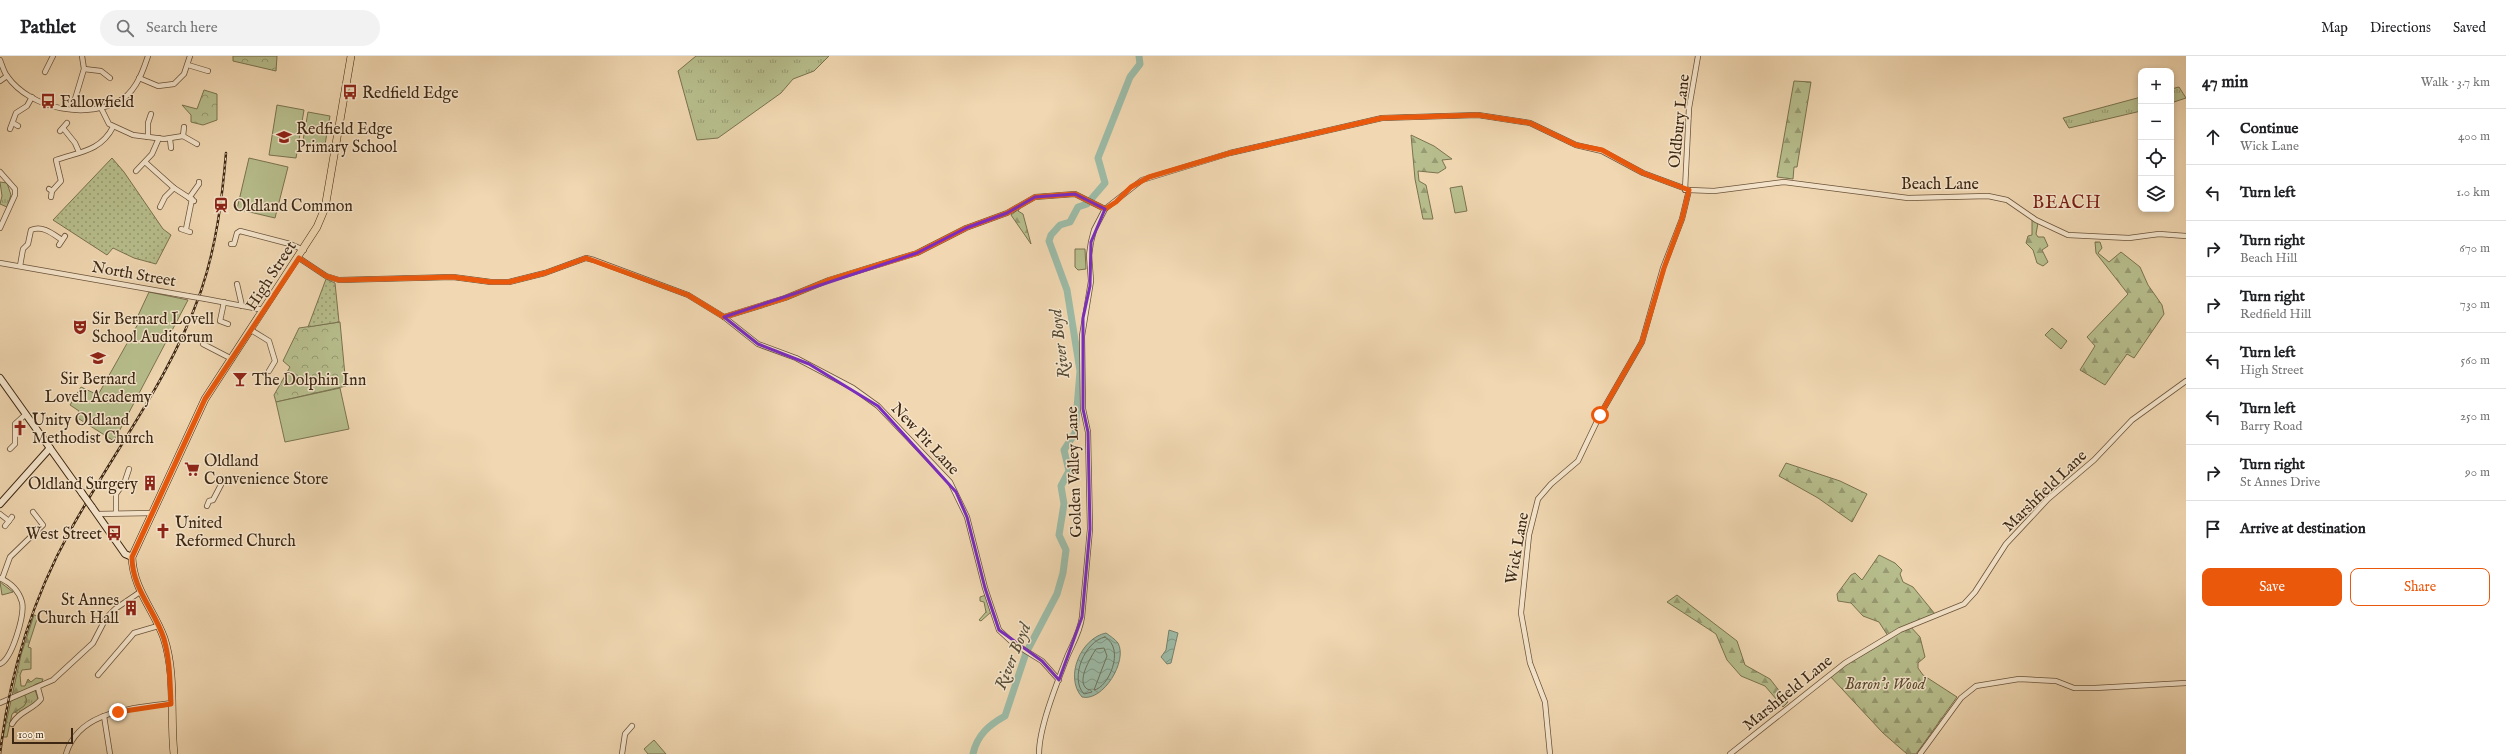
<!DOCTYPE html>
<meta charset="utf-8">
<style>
:root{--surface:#fff;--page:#f2f2f2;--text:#202124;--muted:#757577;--line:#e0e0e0;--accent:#ea580c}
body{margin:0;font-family:"IM FELL English",serif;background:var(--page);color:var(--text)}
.controls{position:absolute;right:12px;top:12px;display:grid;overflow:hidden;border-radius:8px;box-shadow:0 2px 6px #0003}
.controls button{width:36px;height:36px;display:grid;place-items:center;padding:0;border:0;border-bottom:1px solid var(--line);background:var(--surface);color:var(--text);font:20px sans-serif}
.scale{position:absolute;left:12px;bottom:10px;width:61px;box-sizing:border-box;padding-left:4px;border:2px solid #3d2713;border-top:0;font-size:11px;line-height:14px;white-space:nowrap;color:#3d2713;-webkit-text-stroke:3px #f6e6cd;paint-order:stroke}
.stop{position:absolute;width:12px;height:12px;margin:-9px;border:3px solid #ea580c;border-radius:50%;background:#fff}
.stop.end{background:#ea580c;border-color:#fff;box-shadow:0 1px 4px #0008}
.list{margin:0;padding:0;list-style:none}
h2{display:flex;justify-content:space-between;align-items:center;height:52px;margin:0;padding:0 16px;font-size:17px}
h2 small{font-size:13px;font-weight:400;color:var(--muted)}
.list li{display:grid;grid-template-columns:26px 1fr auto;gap:12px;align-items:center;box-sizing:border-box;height:56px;padding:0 16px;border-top:1px solid var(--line)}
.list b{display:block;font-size:15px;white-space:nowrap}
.list p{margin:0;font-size:13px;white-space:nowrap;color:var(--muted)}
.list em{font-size:13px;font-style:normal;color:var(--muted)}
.actions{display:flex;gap:8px;padding:12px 16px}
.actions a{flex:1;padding:9px 0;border:1px solid var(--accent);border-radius:8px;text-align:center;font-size:14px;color:var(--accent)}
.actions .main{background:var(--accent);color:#fff}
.icon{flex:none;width:22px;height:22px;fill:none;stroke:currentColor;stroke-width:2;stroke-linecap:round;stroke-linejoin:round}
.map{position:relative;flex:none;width:2186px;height:698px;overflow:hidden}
header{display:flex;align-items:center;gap:24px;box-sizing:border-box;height:56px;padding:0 20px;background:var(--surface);border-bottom:1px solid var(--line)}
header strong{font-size:19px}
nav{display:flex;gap:22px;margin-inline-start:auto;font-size:14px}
.search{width:280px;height:36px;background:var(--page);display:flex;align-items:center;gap:10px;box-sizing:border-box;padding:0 14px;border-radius:22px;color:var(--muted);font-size:15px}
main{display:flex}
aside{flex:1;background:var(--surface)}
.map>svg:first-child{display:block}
.grass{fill:url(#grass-tufts);stroke:#7a7350}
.forest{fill:url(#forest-firs);stroke:#7a7350}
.park{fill:url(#park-crowns);stroke:#7a7350}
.garden{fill:url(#garden-dots);stroke:#7a7350}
.pitch{fill:#b8bf8e;stroke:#7a7350}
.water{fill:url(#water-waves);stroke:#76806c}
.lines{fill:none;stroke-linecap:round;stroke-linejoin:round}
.shore{stroke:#6c715d;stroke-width:1}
.river{stroke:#9cbba7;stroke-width:7}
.street-casing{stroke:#6a533b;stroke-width:6}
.secondary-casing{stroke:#3d2713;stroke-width:8}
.primary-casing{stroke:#3d2713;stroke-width:8}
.street{stroke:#f6e6cd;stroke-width:4.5}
.secondary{stroke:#f6e6cd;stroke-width:6}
.primary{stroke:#f1d8b2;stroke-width:7}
.rail-casing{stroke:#3d2713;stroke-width:2.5}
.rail{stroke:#f6e6cd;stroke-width:1;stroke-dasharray:3;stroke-linecap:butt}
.street-bridge-casing{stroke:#6a533b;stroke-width:6;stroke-linecap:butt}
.secondary-bridge-casing{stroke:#3d2713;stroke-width:8;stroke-linecap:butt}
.street-bridge{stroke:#f6e6cd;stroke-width:4.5}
.secondary-bridge{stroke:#f6e6cd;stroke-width:6}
.route{stroke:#ea580c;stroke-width:5}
.marked{fill:none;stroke:#7b2cbf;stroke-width:3;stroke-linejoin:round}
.labels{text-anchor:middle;stroke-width:3;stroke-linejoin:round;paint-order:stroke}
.poi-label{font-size:16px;fill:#3d2713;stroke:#f6e6cd;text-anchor:start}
.street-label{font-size:16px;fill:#3d2713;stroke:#f6e6cd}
.park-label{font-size:16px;font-style:italic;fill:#5c4d32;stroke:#f6e6cd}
.water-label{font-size:17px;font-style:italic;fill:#554c38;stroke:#f6e6cd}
.quarter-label{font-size:18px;letter-spacing:1px;fill:#7a1f14;stroke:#f6e6cd}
</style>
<header>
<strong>Pathlet</strong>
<div class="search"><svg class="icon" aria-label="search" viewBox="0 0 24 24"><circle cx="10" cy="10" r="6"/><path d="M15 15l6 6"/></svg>Search here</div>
<nav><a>Map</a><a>Directions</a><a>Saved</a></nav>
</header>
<main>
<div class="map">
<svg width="2186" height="698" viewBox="0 0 2186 698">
<defs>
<pattern id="grass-tufts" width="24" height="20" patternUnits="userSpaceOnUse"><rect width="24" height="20" fill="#b8bf8e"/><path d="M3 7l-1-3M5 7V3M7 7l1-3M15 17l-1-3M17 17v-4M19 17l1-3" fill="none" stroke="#979b73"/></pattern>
<pattern id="forest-firs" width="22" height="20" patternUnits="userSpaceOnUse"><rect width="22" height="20" fill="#b8bf8e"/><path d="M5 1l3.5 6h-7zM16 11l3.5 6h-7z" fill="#979b73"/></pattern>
<pattern id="park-crowns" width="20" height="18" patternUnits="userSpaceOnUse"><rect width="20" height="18" fill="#b8bf8e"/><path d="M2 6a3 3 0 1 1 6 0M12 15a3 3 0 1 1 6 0" fill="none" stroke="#979b73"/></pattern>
<pattern id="garden-dots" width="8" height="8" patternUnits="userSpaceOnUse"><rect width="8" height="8" fill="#b8bf8e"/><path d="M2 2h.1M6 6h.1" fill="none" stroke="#979b73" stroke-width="1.8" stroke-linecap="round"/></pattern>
<pattern id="water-waves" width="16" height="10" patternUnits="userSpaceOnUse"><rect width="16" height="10" fill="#9cbba7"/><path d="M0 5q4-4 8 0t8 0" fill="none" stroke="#809887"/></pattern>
</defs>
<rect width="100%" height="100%" fill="#f1d8b2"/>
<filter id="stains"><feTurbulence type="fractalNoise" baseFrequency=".005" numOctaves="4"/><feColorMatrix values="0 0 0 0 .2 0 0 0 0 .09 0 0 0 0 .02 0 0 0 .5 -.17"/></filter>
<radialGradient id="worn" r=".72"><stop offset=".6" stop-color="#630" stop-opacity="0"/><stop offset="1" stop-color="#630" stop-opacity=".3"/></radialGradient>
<g class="grass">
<polygon points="696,0 829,0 814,15 793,23 781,37 718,82 697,84 678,15"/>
<polygon points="2179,31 2186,42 2171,47 2171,33"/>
<polygon points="2141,41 2141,55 2069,72 2063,62"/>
<polygon points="0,126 7,127 11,139 7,151 0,148 2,140"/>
<polygon points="0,526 13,536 2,539"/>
<polygon points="35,634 38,643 37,646 18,658 15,656 16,642"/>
</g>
<g class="forest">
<polygon points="1794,25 1811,26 1797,111 1794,111 1793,123 1777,121"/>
<polygon points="1411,79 1434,90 1452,103 1442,104 1446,112 1438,117 1418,115 1419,125 1426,129 1433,163 1423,163 1415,123"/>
<polygon points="1020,152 1018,155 1023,158 1031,188 1011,159"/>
<polygon points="2032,163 2038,167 2036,178 2038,181 2044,181 2048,190 2042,194 2048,206 2043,210 2037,207 2033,194 2026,187 2028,180 2032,179"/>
<polygon points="2095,186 2100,186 2102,192 2098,197 2109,206 2121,196 2140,211 2148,229 2162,249 2164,258 2134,302 2127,298 2105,329 2080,314 2095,290 2087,281 2128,238 2096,197"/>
<polygon points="1786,407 1840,425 1867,438 1852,466 1818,442 1779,420"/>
<polygon points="1879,499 1895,507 1902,514 1900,518 1903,526 1913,531 1935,558 1909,569 1920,581 1925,601 1918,607 1918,612 1923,619 1957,641 1916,698 1907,698 1883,677 1829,619 1890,583 1879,566 1863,560 1851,547 1838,545 1837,538 1851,519 1855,517 1862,524"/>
<polygon points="986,539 991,556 981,565 979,564 986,556 984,546 980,545 980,541"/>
<polygon points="1677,539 1737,585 1745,609 1770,623 1788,646 1783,651 1765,630 1741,620 1727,604 1716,578 1667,546"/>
<polygon points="34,559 38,560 28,591 31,592 31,613 22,614 20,619 21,630 25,630 28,623 31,626 36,622 43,623 42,626 36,628 24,637 27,645 24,650 12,658 7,681 3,681 21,599"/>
</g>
<g class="park">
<polygon points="233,0 277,0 276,15 233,5"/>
<polygon points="204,34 217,38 217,64 203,69 191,66 191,59 182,49 197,53"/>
<polygon points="340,266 346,330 276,346 274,339 290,311 283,305 299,272"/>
</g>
<g class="garden">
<polygon points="112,102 124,116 163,173 171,179 156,208 134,202 113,192 107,199 53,164"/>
<polygon points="326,223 335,227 339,266 308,271"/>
</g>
<g class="pitch">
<polygon points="277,49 304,54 296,102 269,99"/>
<polygon points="308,56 330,60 324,94 302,90"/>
<polygon points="249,102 288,111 275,162 237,153"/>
<polygon points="1462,130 1467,155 1455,157 1450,132"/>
<polygon points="1075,193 1085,193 1086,213 1078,214 1075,211"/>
<polygon points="149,236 188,244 114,385 76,361 79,355 70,349 81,331 98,339 139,266 136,264"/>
<polygon points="2052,272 2067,285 2061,293 2045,279"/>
<polygon points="340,332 349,373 285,386 276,346"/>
<polygon points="654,684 666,698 648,698 644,693"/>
</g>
<g class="water">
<polygon points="1169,574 1178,577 1171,607 1167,608 1161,601 1166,594"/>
<path d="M1106,577C1110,580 1115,583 1118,587C1128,605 1103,646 1082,641C1064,621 1081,582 1106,577Z"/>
</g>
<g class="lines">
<path class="shore" d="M1105,581C1126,593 1108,632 1094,634L1107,600L1104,592L1096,593C1091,601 1078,622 1085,631C1088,635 1090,632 1092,636L1084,638C1069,622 1085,585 1105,581Z"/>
<path class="river" d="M973,698C977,679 989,669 1005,660L1026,597L1057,538L1063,517L1066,494L1059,479L1064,448L1061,430L1069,415L1064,394L1075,377L1080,315L1067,234L1049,185L1051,179L1060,169L1070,166L1078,151L1087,148L1105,127L1098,102L1130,21L1140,8L1139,0"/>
<g class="street-casing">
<g id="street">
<path d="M0,4C2,9 4,16 7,20C31,54 90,65 124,42C137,32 143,15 148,0"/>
<polyline points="188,9 208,15"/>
<polyline points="84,13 101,15 110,22"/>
<polyline points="45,16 53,0"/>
<polyline points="139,22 158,30 174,28 184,18 190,0"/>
<polyline points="0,25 7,20"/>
<polyline points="101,52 109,68 133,79 164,83 183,80 197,88"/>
<polyline points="72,53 84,13 82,0"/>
<polyline points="13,67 18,70"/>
<polyline points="63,72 75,87 79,96"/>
<polyline points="10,73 16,57 27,50 32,41"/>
<polyline points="60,75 67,67"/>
<polyline points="183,80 184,71"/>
<polyline points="148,81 148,67 151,58"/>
<polyline points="170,83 171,92"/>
<polyline points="145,106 174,132 194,145"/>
<polyline points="136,115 152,98 159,82"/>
<polyline points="0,116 15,133 15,139 0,172"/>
<polyline points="49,133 52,135 51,141"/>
<polyline points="1685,134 1689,52 1698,0"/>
<path d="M52,135L61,125L56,104C79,96 101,95 113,71"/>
<polyline points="189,142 199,128 199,126"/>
<polyline points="160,151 165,141 174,132"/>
<polyline points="1105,153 1142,124 1230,97 1382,62 1478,59 1530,67 1576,89 1602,95 1643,117 1689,134 1714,135 1784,126 1908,142 1988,140 2007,144 2036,164 2068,179 2129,182 2159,178 2186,180"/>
<polyline points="181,173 190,176"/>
<polyline points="186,173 192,143"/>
<polyline points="231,188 234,188 237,177 240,175 290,188 304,194"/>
<polyline points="59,189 65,180"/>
<polyline points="299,202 326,220 339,224 453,221 491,226 509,226 545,217 586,202 594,204 688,239 724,261 758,288 796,302 853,332 878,350 950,426 967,461 985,532 999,574 1013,587 1042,605 1059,624"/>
<polyline points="0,207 188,240"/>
<path d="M20,210L23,193L28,188L31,174C43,169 53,178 62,184"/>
<polyline points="237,228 242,250"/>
<polyline points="206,243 264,254"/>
<polyline points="224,246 220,265 228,268"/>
<polyline points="724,261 785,242 829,224 917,197 966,172 1007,157 1035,141 1075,138 1105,153"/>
<polyline points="251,274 269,285 275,305 269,315"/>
<polyline points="203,288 232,303"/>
<polyline points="10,393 15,388 15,368 26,358"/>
<polyline points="207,450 209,445 213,444 224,423"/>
<polyline points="116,457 116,438 125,425 129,413"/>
<polyline points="0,458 9,465"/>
<polyline points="97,458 153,457"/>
<polyline points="5,470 12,461"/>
<path d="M0,522C11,527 19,535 22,546C25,559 12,603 0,608"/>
<polyline points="2,523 10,501 43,469 33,456"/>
<polyline points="98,619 134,577 158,570"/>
<polyline points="0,647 53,624 93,587 106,562 115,553 140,536"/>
<polyline points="104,660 110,698"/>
<path d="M12,668C19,655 33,654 41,643L38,632"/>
<path d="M66,698C79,654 132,653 171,647"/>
<polyline points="622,698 625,678 632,670"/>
<path d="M1039,698C1039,671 1057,627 1067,601C1073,587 1080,576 1082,561L1090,473L1088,376L1083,353L1082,280L1091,225L1089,199L1091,186L1094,174L1105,153"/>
<polyline points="1550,698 1545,646 1530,607 1521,557 1529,479 1538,443 1551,428 1578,405 1600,359 1642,286 1663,212 1682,163 1689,134"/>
<polyline points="1730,698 1845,607 1900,574 1964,548 1975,536 2006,488 2048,443 2094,404 2132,364 2186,325"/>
<polyline points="1920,698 1961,642 1976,630 2019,623 2056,625 2074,632 2095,632 2186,627"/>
</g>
</g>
<g class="secondary-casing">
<g id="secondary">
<polyline points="0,322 82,437"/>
<polyline points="0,448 50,392"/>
<polyline points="92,451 125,498 132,501"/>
</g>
</g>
<g class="primary-casing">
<path id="primary" d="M174,698C170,661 176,618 164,582C154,554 133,533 132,501L205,343L317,171L325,152L351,0"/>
</g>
<use href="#street" class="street"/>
<use href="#secondary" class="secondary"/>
<use href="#primary" class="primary"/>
<g class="rail-casing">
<path id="rail" d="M0,698C9,620 32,544 70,475C114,395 170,323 201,235C216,191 222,144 226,97"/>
</g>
<use href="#rail" class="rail"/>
<g class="street-bridge-casing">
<polyline id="street-bridge" points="188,240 206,243"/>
</g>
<g class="secondary-bridge-casing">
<polyline id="secondary-bridge" points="82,437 92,451"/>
</g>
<use href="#street-bridge" class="street-bridge"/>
<use href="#secondary-bridge" class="secondary-bridge"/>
</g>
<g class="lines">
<path class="route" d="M118,656L171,648C170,626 170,604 164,583C155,554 132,533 132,501L205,343L299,202L326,220L339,224L453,221L491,226H509L545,217L586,202L688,239L724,261L785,242L829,224L917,197L966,172L1007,157L1035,141L1075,138L1105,153L1116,146L1131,131L1149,121L1230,97L1382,62L1478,59L1530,67L1576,89L1602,94L1643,117L1689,134L1682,163L1664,212L1642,286L1600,359"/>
</g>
<path class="marked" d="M1075,138L1105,153L1091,186L1090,230L1083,262V353L1088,376L1090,473L1082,561L1059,624L1042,605L999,574L985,532L967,461L956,436L878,350L809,308L758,288L724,261L917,197L966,172L1007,157L1035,141Z"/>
<defs>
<g id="bus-bare" transform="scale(1.2)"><path d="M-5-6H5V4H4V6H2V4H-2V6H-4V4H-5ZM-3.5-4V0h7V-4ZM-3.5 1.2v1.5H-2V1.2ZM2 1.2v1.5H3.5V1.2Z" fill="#8f2418" stroke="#f6e6cd" stroke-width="2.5" paint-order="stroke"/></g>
<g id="school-bare" transform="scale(1.2)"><path d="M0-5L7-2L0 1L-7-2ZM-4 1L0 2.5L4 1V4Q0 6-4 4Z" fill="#8f2418" stroke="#f6e6cd" stroke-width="2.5" paint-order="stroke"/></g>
<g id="station-bare" transform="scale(1.2)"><path d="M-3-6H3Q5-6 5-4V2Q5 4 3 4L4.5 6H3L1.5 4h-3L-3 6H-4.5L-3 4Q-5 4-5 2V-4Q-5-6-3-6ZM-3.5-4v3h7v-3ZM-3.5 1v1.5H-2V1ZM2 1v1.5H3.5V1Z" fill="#8f2418" stroke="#f6e6cd" stroke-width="2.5" paint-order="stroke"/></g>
<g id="theatre-bare" transform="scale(1.2)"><path d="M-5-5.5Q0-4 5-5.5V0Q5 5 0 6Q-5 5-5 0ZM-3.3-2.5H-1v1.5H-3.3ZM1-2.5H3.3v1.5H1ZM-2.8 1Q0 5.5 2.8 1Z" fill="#8f2418" stroke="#f6e6cd" stroke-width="2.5" paint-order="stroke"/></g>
<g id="bar-bare" transform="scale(1.2)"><path d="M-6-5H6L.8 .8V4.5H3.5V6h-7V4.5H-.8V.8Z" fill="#8f2418" stroke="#f6e6cd" stroke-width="2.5" paint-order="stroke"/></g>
<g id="church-bare" transform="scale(1.2)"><path d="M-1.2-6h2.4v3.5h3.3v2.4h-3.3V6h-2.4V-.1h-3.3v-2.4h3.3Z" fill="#8f2418" stroke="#f6e6cd" stroke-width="2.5" paint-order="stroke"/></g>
<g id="supermarket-bare" transform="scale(1.2)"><path d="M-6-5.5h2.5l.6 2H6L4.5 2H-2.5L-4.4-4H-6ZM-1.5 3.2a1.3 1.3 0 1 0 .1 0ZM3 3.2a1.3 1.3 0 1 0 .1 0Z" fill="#8f2418" stroke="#f6e6cd" stroke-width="2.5" paint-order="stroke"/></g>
<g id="building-bare" transform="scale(1.2)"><path d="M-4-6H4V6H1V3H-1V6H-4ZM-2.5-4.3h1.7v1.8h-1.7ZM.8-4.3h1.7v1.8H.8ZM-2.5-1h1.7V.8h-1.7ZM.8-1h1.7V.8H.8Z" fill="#8f2418" stroke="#f6e6cd" stroke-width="2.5" paint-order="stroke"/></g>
</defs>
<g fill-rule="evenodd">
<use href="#bus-bare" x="350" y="36"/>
<use href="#bus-bare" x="48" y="45"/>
<use href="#school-bare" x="284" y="81"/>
<use href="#station-bare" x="221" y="149"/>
<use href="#theatre-bare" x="80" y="271"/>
<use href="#school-bare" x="98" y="302"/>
<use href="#bar-bare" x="240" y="323"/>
<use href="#church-bare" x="20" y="372"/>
<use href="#supermarket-bare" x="192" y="413"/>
<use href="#building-bare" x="150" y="427"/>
<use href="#church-bare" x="163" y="475"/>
<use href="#bus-bare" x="114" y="477"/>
<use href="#building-bare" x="131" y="552"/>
</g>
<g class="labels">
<g class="poi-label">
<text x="362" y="42">Redfield Edge</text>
<text x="60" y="51">Fallowfield</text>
<text x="296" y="78">Redfield Edge<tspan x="296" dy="18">Primary School</tspan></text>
<text x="233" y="155">Oldland Common</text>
<text x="92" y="268">Sir Bernard Lovell<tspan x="92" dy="18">School Auditorum</tspan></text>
<text x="98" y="328" text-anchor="middle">Sir Bernard<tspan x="98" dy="18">Lovell Academy</tspan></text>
<text x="252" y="329">The Dolphin Inn</text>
<text x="32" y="369">Unity Oldland<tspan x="32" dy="18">Methodist Church</tspan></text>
<text x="204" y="410">Oldland<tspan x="204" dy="18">Convenience Store</tspan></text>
<text x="138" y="433" text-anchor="end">Oldland Surgery</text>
<text x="175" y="472">United<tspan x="175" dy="18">Reformed Church</tspan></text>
<text x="102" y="483" text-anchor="end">West Street</text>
<text x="119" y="549" text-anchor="end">St Annes<tspan x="119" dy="18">Church Hall</tspan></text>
</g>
<g class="street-label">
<text transform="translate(1678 65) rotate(-84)" y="6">Oldbury Lane</text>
<text x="1940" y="133">Beach Lane</text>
<text transform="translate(134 217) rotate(10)" y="6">North Street</text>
<text transform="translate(270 219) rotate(-57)" y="6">High Street</text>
<text transform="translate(926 382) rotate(47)" y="6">New Pit Lane</text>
<text transform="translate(1073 416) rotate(-92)" y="6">Golden Valley Lane</text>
<text transform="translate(2044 434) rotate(-44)" y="6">Marshfield Lane</text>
<text transform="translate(1516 492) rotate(-80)" y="6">Wick Lane</text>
<text transform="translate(1787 636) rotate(-39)" y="6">Marshfield Lane</text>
</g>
<g class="park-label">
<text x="1885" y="633">Baron's Wood</text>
</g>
<g class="water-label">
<text transform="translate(1059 288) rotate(-97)" y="6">River Boyd</text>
<text transform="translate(1012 600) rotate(-68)" y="6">River Boyd</text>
</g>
<g class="quarter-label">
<text x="2067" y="152">BEACH</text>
</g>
</g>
<rect width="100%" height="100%" filter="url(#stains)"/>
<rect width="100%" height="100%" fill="url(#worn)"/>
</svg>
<div class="controls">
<button>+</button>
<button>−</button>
<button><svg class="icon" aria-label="locate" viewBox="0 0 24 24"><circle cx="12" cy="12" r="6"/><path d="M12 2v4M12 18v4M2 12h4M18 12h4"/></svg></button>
<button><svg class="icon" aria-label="layers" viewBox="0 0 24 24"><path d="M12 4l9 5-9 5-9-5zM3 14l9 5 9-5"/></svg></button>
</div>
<div class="scale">100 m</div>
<div class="stop" style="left:1600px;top:359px"></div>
<div class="stop end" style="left:118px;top:656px"></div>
</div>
<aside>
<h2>47 min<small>Walk · 3.7 km</small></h2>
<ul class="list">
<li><svg class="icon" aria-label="ahead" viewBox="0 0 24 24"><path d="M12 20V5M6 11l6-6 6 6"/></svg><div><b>Continue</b><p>Wick Lane</p></div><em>400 m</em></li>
<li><svg class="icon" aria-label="left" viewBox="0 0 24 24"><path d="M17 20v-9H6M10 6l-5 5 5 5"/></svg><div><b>Turn left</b></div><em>1.0 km</em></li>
<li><svg class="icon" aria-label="right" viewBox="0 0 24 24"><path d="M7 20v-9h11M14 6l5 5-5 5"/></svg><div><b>Turn right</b><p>Beach Hill</p></div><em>670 m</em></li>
<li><svg class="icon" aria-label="right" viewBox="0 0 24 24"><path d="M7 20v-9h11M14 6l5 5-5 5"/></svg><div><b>Turn right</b><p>Redfield Hill</p></div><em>730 m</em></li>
<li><svg class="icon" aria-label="left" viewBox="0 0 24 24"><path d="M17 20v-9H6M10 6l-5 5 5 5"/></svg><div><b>Turn left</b><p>High Street</p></div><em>560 m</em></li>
<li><svg class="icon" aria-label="left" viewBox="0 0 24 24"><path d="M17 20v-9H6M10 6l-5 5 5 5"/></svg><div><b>Turn left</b><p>Barry Road</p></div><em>250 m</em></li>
<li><svg class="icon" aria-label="right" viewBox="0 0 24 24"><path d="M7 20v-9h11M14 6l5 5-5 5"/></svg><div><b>Turn right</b><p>St Annes Drive</p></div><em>90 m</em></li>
<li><svg class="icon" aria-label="arrive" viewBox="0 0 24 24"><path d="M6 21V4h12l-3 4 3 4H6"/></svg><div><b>Arrive at destination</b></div></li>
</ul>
<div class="actions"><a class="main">Save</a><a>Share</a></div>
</aside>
</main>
